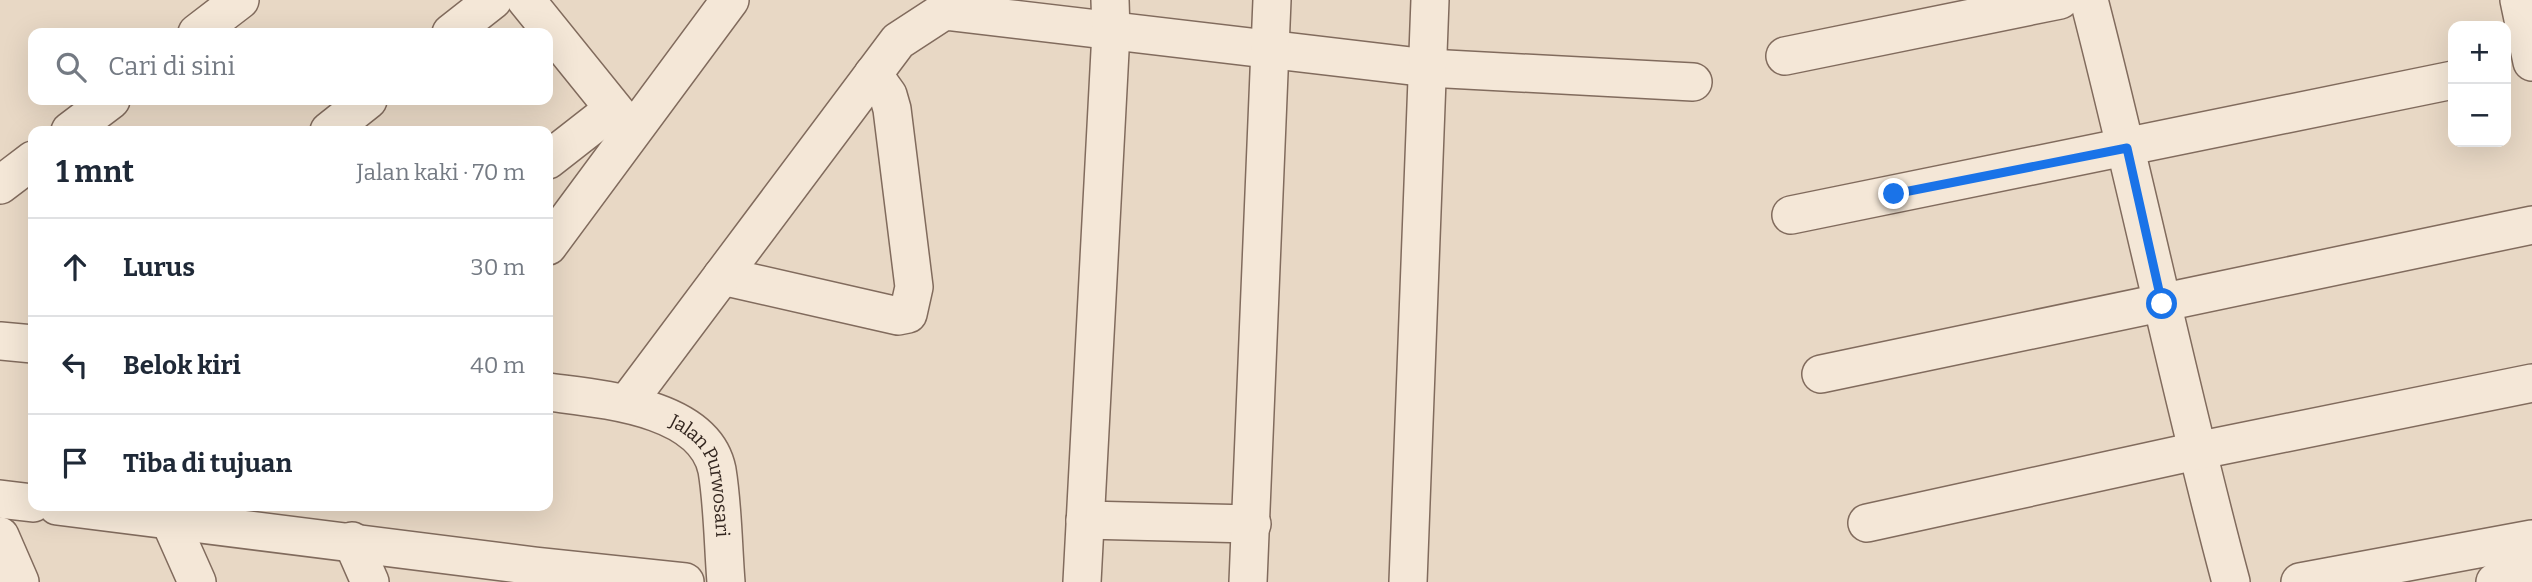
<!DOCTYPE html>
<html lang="id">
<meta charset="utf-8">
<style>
:root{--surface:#fff;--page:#f6f6f7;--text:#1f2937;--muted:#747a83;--line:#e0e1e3}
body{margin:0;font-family:Bitter,serif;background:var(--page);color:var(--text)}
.controls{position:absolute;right:21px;top:21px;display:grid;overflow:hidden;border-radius:14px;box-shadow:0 7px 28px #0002}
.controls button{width:63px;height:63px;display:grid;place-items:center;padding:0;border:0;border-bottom:2px solid var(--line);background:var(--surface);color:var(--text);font:35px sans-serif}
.stop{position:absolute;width:21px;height:21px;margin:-16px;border:5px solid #1a73e8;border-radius:50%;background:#fff}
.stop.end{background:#1a73e8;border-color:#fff;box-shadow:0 2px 7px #0008}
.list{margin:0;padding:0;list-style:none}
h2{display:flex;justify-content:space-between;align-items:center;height:91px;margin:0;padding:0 28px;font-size:30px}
h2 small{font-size:23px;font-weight:400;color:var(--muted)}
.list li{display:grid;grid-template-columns:46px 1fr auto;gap:21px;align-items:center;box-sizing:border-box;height:98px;padding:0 28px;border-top:2px solid var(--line)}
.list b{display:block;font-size:26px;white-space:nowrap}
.list em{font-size:23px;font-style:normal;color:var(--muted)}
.icon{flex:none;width:38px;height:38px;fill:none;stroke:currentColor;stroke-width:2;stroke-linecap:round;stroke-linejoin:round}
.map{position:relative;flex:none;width:2532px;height:582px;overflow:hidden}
.search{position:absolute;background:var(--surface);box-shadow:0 7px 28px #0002;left:28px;top:28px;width:525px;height:77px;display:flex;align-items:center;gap:18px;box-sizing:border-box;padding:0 24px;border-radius:14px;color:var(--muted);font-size:26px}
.panel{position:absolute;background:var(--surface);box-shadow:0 7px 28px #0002;left:28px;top:126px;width:525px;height:385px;border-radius:14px}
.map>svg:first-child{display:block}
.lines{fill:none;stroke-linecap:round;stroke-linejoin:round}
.street-casing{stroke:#816b5d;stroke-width:40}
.street{stroke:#f4e7d7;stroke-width:37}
.route{stroke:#1a73e8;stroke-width:9}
.labels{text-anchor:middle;stroke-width:7;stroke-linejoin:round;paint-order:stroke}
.street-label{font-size:19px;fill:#33261f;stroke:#f1e4d4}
</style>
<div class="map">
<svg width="2532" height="582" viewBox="0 0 2532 582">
<rect width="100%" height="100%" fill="#e8d8c5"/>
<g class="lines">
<g class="street-casing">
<g id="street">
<polyline points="526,0 631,130"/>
<path d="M2089,0C2139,193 2179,389 2231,582"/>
<polyline points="2519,0 2532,62"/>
<polyline points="197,33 240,0"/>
<polyline points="451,33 493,0"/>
<polyline points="1785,56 2060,0"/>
<polyline points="70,131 111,100"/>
<polyline points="329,131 368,100"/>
<polyline points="548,160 612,110"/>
<polyline points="0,185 33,160"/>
<polyline points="1791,215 2453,80"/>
<polyline points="548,246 730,0"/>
<polyline points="722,276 898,316 908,314 914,287 892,109 888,95 873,74"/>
<polyline points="0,341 33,344"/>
<polyline points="1821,374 2532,225"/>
<path id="s1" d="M548,392C600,399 704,406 717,470C723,506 723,545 726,582"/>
<polyline points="627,403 898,41 944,11 1428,68 1693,82"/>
<polyline points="0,499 33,503"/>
<polyline points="57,506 535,566 685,582"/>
<polyline points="169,519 197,582"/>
<polyline points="1085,520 1252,524"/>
<polyline points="1867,523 2196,451 2532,383"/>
<polyline points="0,536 20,582"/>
<polyline points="352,541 370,582"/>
<polyline points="1082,582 1111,32 1110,0"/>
<polyline points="1248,582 1272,0"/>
<polyline points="1408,582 1430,0"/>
<polyline points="2300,582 2532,539"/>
<polyline points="2495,582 2532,575"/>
</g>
</g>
<use href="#street" class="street"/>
</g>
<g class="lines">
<polyline class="route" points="1894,194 2127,148 2162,304"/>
</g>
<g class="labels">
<g class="street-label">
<text dy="7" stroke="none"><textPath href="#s1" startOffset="196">Jalan Purwosari</textPath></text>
</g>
</g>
</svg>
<div class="controls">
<button>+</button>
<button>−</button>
</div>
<div class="stop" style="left:2162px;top:304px"></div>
<div class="stop end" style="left:1894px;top:194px"></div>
<div class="search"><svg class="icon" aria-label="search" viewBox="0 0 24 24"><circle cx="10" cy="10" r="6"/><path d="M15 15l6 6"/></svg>Cari di sini</div>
<section class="panel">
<h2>1 mnt<small>Jalan kaki · 70 m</small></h2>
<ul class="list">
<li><svg class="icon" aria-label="ahead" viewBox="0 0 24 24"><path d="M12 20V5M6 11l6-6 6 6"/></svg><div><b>Lurus</b></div><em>30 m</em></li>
<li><svg class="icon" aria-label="left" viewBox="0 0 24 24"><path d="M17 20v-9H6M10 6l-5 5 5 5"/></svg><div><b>Belok kiri</b></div><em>40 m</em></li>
<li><svg class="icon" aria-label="arrive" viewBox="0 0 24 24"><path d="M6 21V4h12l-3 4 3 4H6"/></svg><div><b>Tiba di tujuan</b></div></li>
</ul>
</section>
</div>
